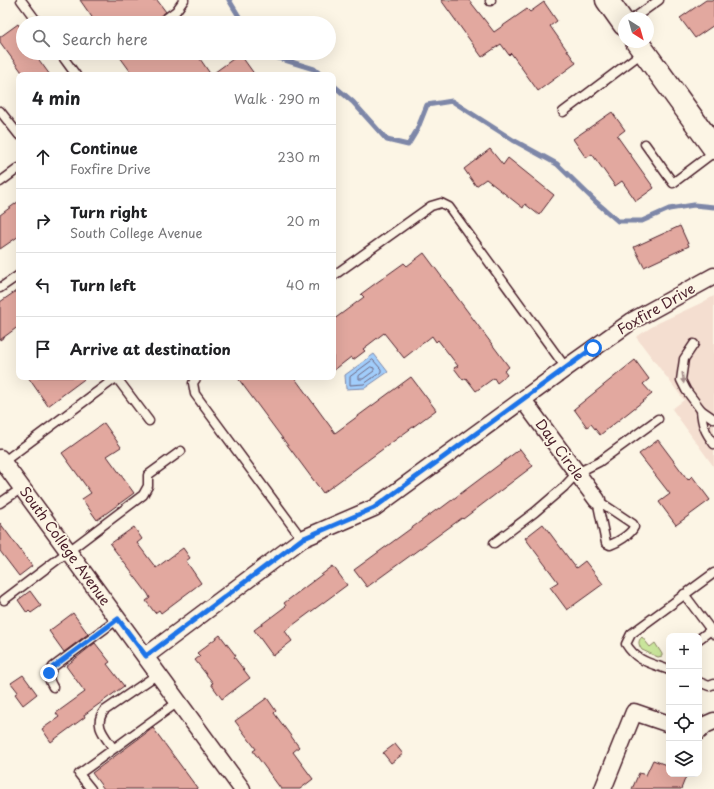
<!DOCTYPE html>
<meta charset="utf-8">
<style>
:root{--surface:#fff;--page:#f2f2f2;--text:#202124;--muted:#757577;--line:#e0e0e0}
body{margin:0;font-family:"Playpen Sans",sans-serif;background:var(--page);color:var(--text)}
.controls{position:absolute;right:12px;bottom:12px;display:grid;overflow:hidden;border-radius:8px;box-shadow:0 4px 16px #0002}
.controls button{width:36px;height:36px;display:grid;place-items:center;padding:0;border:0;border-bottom:1px solid var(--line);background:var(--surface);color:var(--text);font:20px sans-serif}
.compass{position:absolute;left:618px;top:12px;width:36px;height:36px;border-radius:50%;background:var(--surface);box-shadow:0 4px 16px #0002;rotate:143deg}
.stop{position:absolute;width:12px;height:12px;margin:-9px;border:3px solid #1a73e8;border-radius:50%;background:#fff}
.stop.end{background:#1a73e8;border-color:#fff;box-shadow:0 1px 4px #0008}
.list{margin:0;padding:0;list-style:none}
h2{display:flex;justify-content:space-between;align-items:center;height:52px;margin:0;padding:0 16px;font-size:17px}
h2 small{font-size:13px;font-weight:400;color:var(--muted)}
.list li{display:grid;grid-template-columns:26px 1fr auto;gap:12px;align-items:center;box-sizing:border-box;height:64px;padding:0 16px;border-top:1px solid var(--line)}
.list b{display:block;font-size:15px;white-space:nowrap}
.list p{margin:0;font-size:13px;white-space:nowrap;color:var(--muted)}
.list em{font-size:13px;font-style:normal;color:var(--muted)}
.icon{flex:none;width:22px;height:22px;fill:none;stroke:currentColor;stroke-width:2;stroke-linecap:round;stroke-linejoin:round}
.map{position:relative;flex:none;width:714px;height:789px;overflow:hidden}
.search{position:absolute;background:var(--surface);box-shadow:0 4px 16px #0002;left:16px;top:16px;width:320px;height:44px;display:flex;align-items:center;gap:10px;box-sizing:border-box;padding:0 14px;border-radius:22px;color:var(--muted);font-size:15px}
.panel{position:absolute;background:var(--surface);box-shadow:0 4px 16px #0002;left:16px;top:72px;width:320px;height:308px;border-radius:8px}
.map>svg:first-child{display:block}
.built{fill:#f4ded0}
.green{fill:#c9e59b;stroke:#8a8263}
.water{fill:#a1cdfb;stroke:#7e87a8}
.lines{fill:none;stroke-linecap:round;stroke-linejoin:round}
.shore{stroke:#6d657e;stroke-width:1}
.stream{stroke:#7e87a8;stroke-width:5}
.building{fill:#e2a89f;stroke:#4a1f2b}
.lane-casing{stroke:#4a1f2b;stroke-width:11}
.street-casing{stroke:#4a1f2b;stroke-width:19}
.secondary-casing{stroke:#4a1f2b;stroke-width:25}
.lane{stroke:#fcf5e5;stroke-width:8}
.street{stroke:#fcf5e5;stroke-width:16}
.secondary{stroke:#fcf5e5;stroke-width:22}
.oneway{fill:#a38a88}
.route{stroke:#1a73e8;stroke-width:5}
.labels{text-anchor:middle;stroke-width:3.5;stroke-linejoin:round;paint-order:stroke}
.street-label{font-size:14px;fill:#4a1f2b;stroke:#fcf5e5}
</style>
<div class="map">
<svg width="714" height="789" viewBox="0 0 714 789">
<rect width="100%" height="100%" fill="#fcf5e5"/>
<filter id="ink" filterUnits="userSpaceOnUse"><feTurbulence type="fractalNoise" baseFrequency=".025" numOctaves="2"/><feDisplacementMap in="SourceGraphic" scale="8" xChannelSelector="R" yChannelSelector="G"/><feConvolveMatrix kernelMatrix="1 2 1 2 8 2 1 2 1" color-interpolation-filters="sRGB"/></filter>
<g filter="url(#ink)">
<polygon class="built" points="714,296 714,467 672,409 684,400 636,337 658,323 701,303"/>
<path class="green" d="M642,637L650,647L655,643L662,654V656L658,657L642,650C639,646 637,641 642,637Z"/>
<polygon class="water" points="374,354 388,372 365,388 346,389 345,375"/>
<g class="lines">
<g class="shore">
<polygon points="373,360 381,369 381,372 364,384 350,385 350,377"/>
<polygon points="371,367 374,368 374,371 363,379 359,379 359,376"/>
</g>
<g class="stream">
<polyline points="229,0 243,23"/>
<polyline points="269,53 272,56 314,69 321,75"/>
<polyline points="333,85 353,102 387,140 408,145 417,130 427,105 452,101 513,140 557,164 596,202 618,221 642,221 669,209 694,205 714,207"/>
</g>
</g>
<g class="building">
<polygon points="80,0 157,0 166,12 156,19 155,23 96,23"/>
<polygon points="441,0 469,0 494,32 527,9 530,12 544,2 557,21 550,26 576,63 538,91 511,53 509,55 501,44 482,57"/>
<polygon points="706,0 714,0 714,25 695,38 680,18"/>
<polygon points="18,24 23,32 23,53 34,53 50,75 24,75 0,42 0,37"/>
<polygon points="117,53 196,53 211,75 240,54 255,75 133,75"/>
<polygon points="612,112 625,130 617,136 654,188 636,201 622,181 615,186 592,154 586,158 573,139"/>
<polygon points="490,149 503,165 508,158 554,195 539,215 525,204 523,208 486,179 476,186 464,169"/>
<polygon points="19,201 19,236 0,249 0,215"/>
<polygon points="680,226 689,246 644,267 634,247"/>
<polygon points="424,253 509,367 504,371 507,375 497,383 494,378 476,391 466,378 463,380 454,368 458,366 438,340 436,342 432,336 404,358 384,333 363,349 365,351 353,360 351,357 333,371 333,320 364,297 361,294 376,283 404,263 407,266"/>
<polygon points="19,289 19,326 0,340 0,302"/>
<polygon points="635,360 649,379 643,384 652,394 600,435 591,424 587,427 574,409"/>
<polygon points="28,377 87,377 48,406"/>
<polygon points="237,377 294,377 335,433 411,377 436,410 323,493"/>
<polygon points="104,423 121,447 107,456 134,493 97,520 82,499 91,493 62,453"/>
<polygon points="658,440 688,480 692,476 710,500 676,525 659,502 670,494 639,454"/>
<polygon points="520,449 533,466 463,519 462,518 367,587 354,570 439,508 440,509"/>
<polygon points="0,523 32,566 19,576 0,551"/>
<polygon points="543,524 576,568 585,561 603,584 567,610 550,587 558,582 525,538"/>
<polygon points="134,527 142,539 137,543 156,568 183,548 190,558 186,561 201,583 161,613 159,610 155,613 146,601 150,598 148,594 110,544"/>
<polygon points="333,566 347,585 285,631 292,641 273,656 254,630 286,606 284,603"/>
<polygon points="30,591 41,606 31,613 29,611 27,613 18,600"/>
<polygon points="73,613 88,634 64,652 49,631"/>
<polygon points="220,635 236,656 234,657 250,678 222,699 211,684 213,683 195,660 200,656 197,653"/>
<polygon points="95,643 110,662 107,664 124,686 84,715 85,717 51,742 42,729 59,717 56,713 85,692 66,666"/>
<polygon points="23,675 37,694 23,705 15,694 18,692 11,683"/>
<polygon points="267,698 276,711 274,713 299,747 293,752 313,779 300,789 281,789 253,751 256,749 235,721"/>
<polygon points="153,728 198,789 104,789 92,773"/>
<polygon points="395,744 403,754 391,763 383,753"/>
<polygon points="653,760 669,766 669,774 687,774 681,789 632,789 639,773 646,775"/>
</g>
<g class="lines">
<g class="lane-casing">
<g id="lane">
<polyline points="21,0 38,23"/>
<polyline points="490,1 491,0"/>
<polyline points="634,18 659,0"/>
<polyline points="160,23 176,11 184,0"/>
<polyline points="60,53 76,75"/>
<polyline points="0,111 19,135"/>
<polyline points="563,112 643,52"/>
<polyline points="645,144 673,183 714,152"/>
<polyline points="0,182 19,168"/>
<polyline points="333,276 431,206 441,203 449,207 566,368"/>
<polyline points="0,288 19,275"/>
<polyline points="694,344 684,359 681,380 686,390 701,410 714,419"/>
<polyline points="116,377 149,421"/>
<polyline points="197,377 193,383 195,394 302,539"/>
<path d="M701,410C702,425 705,432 714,444"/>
<polyline points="3,462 117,377"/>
<path d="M597,500L633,524L634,527C630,535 618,542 610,545L606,543Z"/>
<polyline points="0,503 22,488"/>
<polyline points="494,543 535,512 564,487 577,473 599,462 658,419"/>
<polyline points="684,594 714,634"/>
<polyline points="4,600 143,495 148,486 148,475 181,451"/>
<polyline points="699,639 711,630"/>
<path d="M669,670C651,663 637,662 626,644L631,634L714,573"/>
<polyline points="699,682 709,686 714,684"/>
<path d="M53,687C48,679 48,675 53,667L118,619"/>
<path d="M113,748C105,736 93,725 104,711L158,674"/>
<polyline points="91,789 79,774 178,702"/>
</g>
</g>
<g class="street-casing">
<g id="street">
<polyline points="523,400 597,500"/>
<polyline points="0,458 242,789"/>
<polyline points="146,656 302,539 374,508 566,368 632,321 714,276"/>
<polyline points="699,731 705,725 714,721"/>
<polyline points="603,789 634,712 669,724"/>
</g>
</g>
<g class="secondary-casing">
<g id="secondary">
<polyline points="607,0 624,24"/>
<polyline points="637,42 714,148"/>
</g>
</g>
<use href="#lane" class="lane"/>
<use href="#street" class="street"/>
<use href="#secondary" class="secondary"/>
</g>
<defs><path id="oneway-solid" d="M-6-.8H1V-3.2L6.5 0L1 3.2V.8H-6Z"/></defs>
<use class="oneway" href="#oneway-solid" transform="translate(683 378) rotate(82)"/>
</g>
<g class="lines" filter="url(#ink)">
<polyline class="route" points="49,673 53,667 118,619 146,656 302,539 374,508 593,348"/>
</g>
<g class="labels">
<g class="street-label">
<text transform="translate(656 309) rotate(-30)" y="5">Foxfire Drive</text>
<text transform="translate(560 450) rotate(54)" y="5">Day Circle</text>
<text transform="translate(65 546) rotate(54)" y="5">South College Avenue</text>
</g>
</g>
</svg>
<div class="controls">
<button>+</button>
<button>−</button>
<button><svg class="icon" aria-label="locate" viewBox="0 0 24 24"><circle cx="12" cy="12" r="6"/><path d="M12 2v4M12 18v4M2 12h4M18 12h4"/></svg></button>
<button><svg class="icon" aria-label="layers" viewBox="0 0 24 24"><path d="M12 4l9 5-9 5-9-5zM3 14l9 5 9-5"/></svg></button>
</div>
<svg class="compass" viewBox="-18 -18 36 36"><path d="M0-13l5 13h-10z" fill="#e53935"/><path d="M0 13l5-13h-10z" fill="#757577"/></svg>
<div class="stop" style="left:593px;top:348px"></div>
<div class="stop end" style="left:49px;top:673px"></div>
<div class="search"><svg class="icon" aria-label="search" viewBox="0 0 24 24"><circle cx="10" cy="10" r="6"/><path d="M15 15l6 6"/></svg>Search here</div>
<section class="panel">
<h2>4 min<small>Walk · 290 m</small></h2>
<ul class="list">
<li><svg class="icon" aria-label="ahead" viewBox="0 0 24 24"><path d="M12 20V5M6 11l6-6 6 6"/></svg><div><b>Continue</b><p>Foxfire Drive</p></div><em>230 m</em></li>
<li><svg class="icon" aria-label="right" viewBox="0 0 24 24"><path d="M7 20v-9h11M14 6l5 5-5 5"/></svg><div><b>Turn right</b><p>South College Avenue</p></div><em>20 m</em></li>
<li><svg class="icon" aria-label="left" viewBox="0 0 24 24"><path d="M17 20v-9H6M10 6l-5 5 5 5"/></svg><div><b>Turn left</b></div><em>40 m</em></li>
<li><svg class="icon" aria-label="arrive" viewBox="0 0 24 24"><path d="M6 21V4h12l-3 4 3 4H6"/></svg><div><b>Arrive at destination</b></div></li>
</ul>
</section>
</div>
